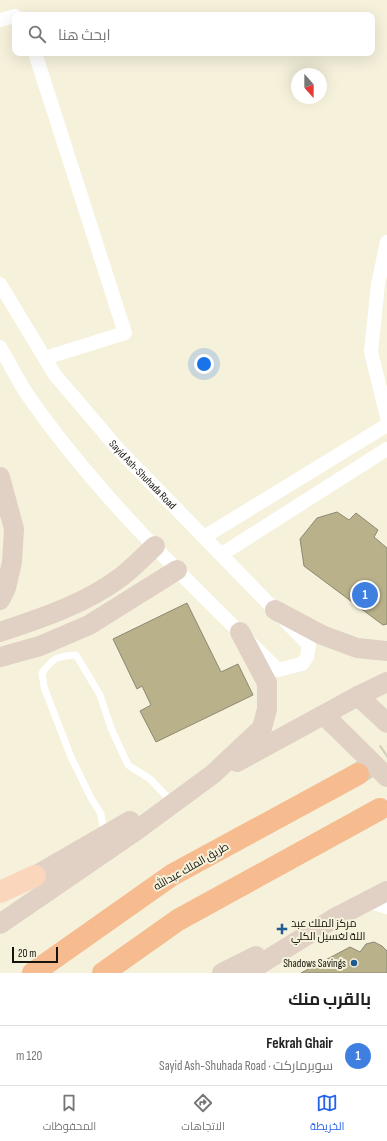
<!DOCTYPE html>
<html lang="ar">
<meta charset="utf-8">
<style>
:root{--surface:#fff;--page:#f2f2f2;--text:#222;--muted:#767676;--line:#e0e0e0;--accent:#2563eb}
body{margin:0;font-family:"Sofia Sans Condensed",Cairo,sans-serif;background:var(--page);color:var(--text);direction:rtl}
.compass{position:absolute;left:291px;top:68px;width:36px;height:36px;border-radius:50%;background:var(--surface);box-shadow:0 4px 16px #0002;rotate:159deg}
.scale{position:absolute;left:12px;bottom:10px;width:46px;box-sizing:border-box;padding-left:4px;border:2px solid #15130c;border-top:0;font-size:11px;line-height:14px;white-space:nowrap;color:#15130c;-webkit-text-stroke:3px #f5f1db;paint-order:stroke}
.you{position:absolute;left:204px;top:364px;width:14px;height:14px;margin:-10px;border:3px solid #fff;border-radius:50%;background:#1a73e8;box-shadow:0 0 0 6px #1a73e833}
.badge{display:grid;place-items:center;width:26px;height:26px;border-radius:50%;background:var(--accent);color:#fff;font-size:13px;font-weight:700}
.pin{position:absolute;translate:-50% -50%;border:2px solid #fff;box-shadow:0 1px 4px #0006}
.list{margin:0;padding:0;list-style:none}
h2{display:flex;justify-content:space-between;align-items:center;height:52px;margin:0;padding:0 16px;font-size:17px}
h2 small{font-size:13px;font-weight:400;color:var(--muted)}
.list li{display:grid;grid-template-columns:26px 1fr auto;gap:12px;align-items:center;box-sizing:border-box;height:60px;padding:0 16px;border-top:1px solid var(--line)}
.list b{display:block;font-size:15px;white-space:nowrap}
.list p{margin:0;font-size:13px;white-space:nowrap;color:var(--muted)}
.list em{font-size:13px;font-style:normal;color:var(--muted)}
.icon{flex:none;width:22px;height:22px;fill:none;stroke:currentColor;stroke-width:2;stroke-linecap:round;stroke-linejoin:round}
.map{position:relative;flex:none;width:387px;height:973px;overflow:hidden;direction:ltr}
.search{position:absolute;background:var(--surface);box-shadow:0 4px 16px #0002;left:12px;right:12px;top:12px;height:44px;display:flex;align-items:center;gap:10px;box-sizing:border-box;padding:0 14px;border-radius:8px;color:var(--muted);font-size:15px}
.sheet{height:112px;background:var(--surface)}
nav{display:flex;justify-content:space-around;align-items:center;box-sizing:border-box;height:56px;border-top:1px solid var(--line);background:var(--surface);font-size:11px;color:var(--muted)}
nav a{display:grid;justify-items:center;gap:2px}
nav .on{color:var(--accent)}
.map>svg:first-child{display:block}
.building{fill:#b9b189;stroke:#8c8874}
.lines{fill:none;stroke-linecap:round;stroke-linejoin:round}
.highway-tunnel{stroke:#d3d0bc;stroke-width:22;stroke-dasharray:22 11;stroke-linecap:butt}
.lane{stroke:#fff;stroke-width:7}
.street{stroke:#fff;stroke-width:14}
.secondary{stroke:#e1d1c5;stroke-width:20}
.primary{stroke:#fad6bc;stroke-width:22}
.highway{stroke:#f6bb8f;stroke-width:22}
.poi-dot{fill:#205b92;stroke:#f5f1db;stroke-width:1.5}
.labels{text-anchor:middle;stroke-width:4;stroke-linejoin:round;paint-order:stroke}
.street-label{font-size:11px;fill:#15130c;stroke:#f5f1db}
.poi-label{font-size:11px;fill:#15130c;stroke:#f5f1db;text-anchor:start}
</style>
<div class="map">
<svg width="387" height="973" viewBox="0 0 387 973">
<rect width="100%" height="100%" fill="#f5f1db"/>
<g class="building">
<polygon points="337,512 349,520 356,513 378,530 374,537 387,548 387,624 383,625 304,566 300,539 317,518"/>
<polygon points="187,603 221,672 238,664 253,695 156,742 140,711 151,705 142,686 137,689 113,639"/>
<polygon points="374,942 382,946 387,951 387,973 301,973 350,947 360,952 366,944"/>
</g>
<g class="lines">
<polyline class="highway-tunnel" points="358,774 387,754"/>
<path class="lane" d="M104,835L101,814L91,798L71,757L44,687L42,673C53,658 57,656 76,655L100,695L111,728L128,765L150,779L169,799"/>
<g class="street">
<polyline points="0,20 15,16"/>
<polyline points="35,53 125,333 45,358"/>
<polyline points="387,242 378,284 371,352 387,417"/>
<path id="s1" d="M0,284L55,375L119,450L309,645L307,657L302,664L278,670C190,583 98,497 27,394C17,379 9,362 0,347"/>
<polyline points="204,537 387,425"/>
<polyline points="222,554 387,449"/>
<polyline points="368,901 387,907"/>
</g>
<g class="secondary">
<polyline points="0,477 14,529 12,562 6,588 0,600"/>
<polyline points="275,610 322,635 357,648 387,651"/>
<path d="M0,632C42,618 85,604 121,577C133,568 144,556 155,546"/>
<polyline points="0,657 40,646 89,625 177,570"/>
<polyline points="358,696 387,723"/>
<polyline points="324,715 387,777"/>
<polyline points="237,762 358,696 387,682"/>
<polyline points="35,876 130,821"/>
<polyline points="0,924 137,830 213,774 262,728 267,709 267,683 240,632"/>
<polyline points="222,973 256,956"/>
<polyline points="246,973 333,919 387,891"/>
</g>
<polyline class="primary" points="0,892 35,876"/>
<g class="highway">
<polyline points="33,973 172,875 358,774"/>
<polyline points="103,973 178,920 380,809"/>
</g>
</g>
<g class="poi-dot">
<path d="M280 923h4v4h4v4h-4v4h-4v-4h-4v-4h4z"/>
<circle cx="354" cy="963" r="4"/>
</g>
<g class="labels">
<g class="street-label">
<text dy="4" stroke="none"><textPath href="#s1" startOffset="239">Sayid Ash-Shuhada Road</textPath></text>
<text transform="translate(191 866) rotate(-30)" y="4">طريق الملك عبدالله</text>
</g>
<g class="poi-label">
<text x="291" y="927">مركز الملك عبد<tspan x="291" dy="13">اللة لغسيل الكلي</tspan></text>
<text x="346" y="967" text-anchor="end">Shadows Savings</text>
</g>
</g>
</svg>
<svg class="compass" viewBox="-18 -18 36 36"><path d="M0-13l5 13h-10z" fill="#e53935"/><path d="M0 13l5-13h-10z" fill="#767676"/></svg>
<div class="scale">20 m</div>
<div class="you"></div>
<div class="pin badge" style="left:365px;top:595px;background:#3f7fe0">1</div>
<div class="search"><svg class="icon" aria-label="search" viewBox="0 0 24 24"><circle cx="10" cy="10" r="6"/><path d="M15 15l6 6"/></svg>ابحث هنا</div>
</div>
<section class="sheet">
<h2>بالقرب منك<small></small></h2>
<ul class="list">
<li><span class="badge" style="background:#3f7fe0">1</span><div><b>Fekrah Ghair</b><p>سوبرماركت · Sayid Ash-Shuhada Road</p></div><em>120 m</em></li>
</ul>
</section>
<nav>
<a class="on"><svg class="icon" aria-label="map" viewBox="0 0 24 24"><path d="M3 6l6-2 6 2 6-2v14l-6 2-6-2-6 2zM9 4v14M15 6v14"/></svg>الخريطة</a>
<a><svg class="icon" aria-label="directions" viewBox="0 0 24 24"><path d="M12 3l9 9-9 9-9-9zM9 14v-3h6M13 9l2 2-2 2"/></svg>الاتجاهات</a>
<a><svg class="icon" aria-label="saved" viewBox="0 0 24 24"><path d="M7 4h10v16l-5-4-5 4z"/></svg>المحفوظات</a>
</nav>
